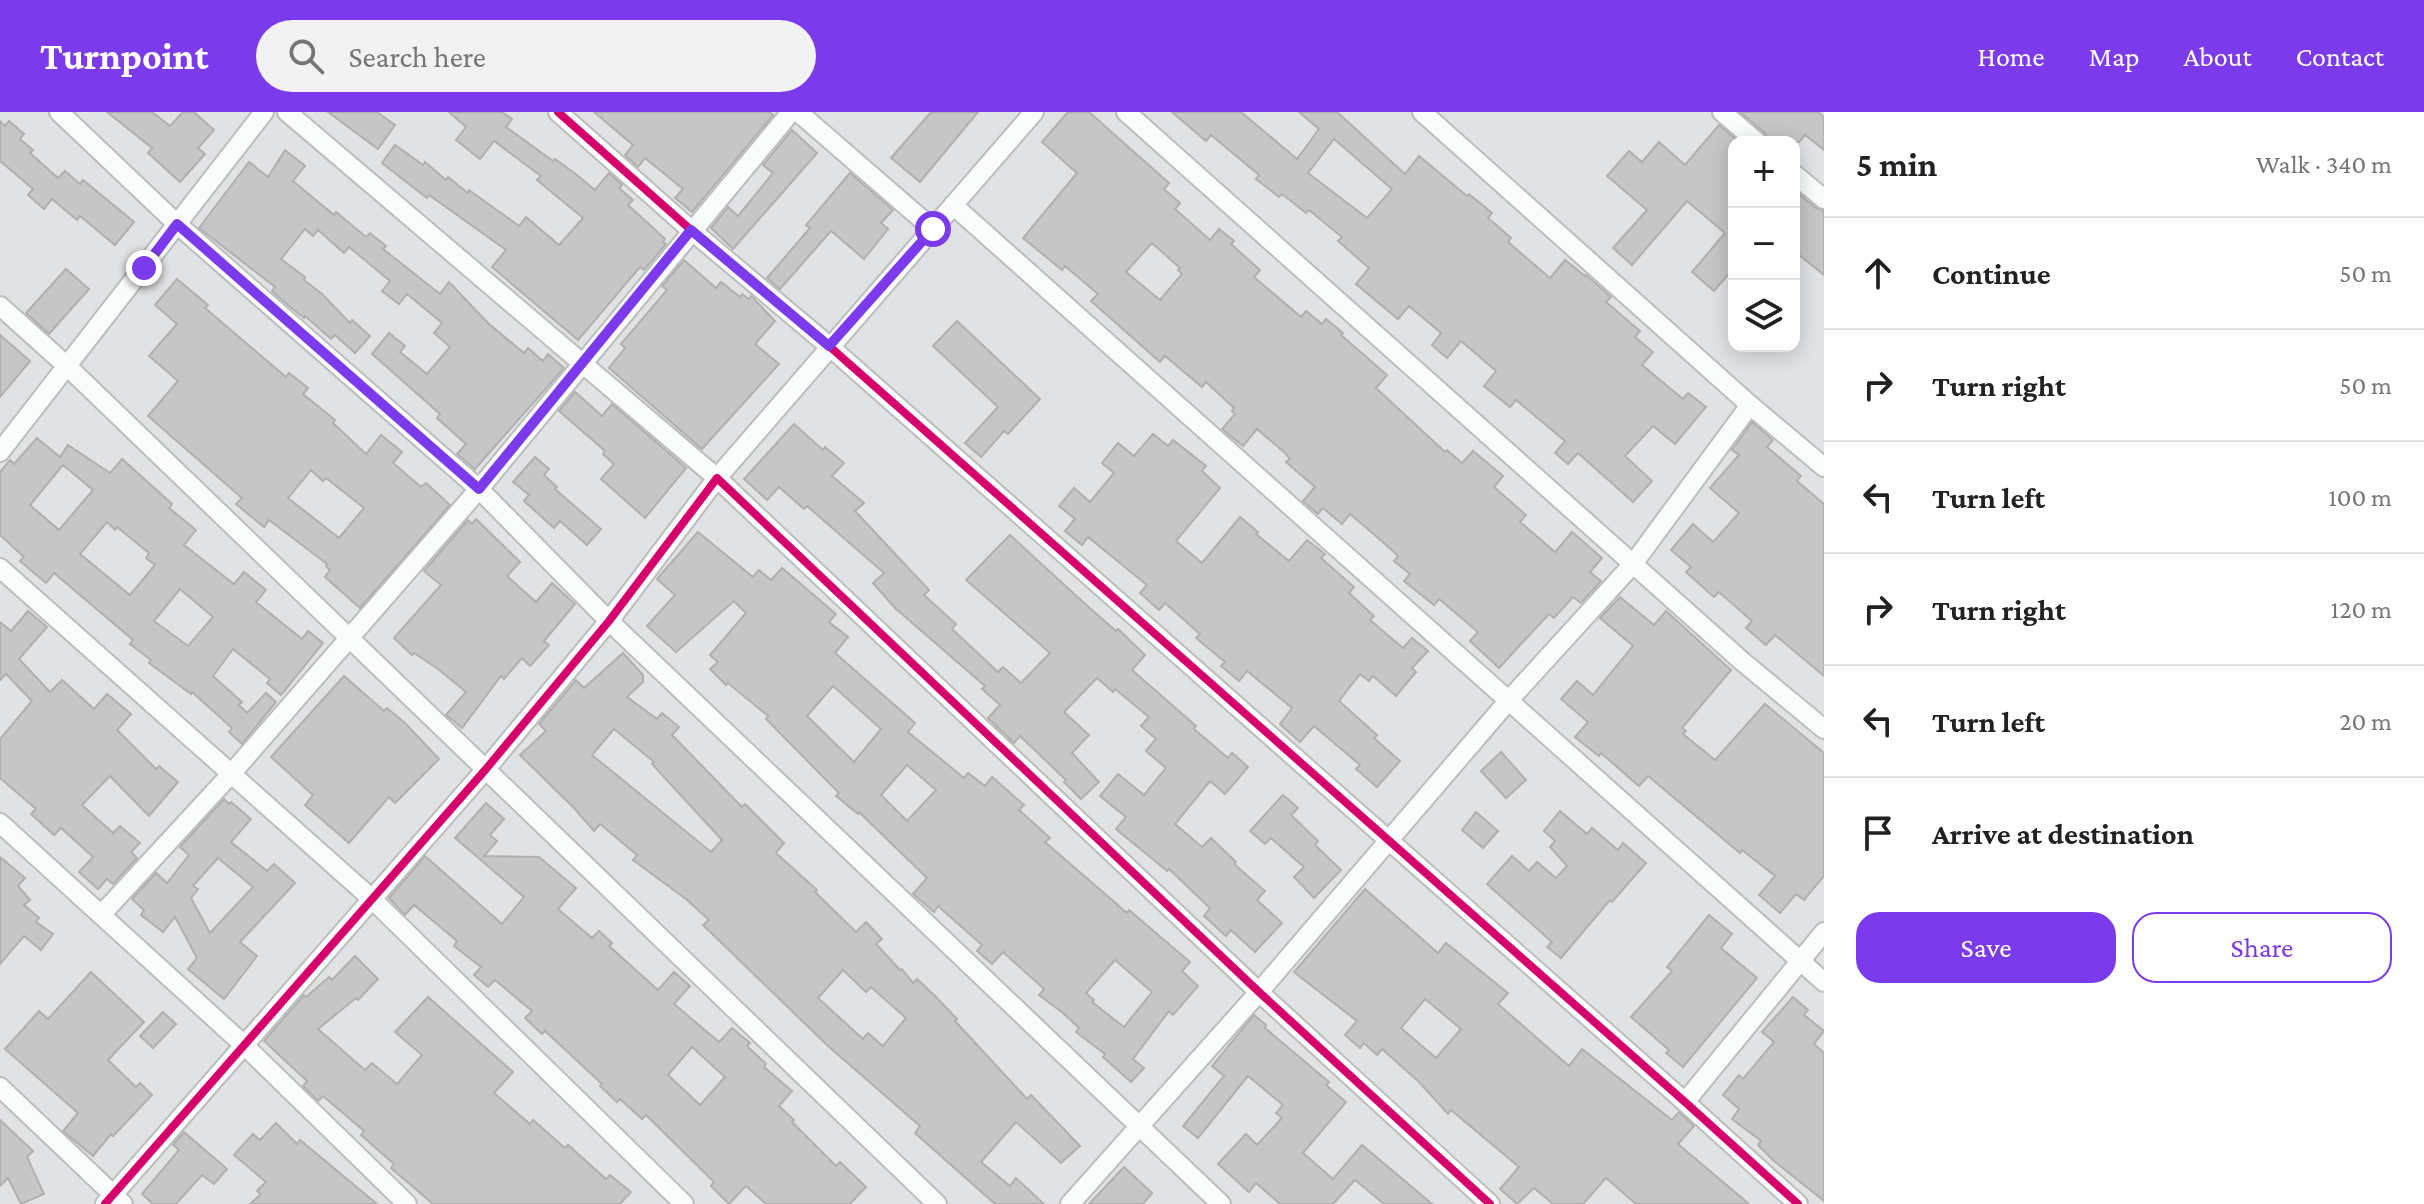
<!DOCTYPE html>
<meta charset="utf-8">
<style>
:root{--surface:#fff;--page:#f2f2f2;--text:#202124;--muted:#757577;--line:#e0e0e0;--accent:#7c3aed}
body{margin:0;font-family:"Crimson Pro",serif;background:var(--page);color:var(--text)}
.controls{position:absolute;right:24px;top:24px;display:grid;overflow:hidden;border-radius:16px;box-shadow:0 4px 20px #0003}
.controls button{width:72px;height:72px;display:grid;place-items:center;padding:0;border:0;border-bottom:2px solid var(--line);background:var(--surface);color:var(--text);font:40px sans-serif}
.stop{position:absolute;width:24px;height:24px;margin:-18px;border:6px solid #7c3aed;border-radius:50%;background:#fff}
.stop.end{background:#7c3aed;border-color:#fff;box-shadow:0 2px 8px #0008}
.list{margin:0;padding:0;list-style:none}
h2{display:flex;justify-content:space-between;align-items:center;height:104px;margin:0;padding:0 32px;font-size:34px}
h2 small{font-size:26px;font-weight:400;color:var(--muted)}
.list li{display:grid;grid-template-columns:52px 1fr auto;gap:24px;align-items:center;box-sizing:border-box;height:112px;padding:0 32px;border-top:2px solid var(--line)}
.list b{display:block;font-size:30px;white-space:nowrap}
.list em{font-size:26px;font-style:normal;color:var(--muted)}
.actions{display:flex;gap:16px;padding:24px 32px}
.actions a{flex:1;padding:18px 0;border:2px solid var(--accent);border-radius:24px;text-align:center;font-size:28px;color:var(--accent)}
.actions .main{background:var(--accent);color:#fff}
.icon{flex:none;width:44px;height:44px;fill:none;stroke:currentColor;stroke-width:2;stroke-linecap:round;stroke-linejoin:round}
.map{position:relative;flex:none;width:1824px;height:1092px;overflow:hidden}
header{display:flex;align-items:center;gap:48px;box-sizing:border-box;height:112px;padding:0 40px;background:var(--accent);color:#fff}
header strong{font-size:38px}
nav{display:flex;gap:44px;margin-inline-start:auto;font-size:28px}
.search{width:560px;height:72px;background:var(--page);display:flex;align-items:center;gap:20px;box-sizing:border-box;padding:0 28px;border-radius:44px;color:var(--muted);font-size:30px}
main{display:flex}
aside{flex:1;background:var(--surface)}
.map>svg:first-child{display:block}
.building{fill:#c6c6c7;stroke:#b1b0b1;stroke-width:2;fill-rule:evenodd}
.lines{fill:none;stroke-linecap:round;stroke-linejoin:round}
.street-casing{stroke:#bbbdbf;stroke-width:22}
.street{stroke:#fafbfb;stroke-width:18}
.cycleway-casing{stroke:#fff;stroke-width:13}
.cycleway{stroke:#d6006c;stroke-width:8}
.route{stroke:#7c3aed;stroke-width:10}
</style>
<header>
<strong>Turnpoint</strong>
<div class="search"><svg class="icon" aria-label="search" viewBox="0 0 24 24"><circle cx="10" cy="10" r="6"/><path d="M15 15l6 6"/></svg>Search here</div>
<nav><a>Home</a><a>Map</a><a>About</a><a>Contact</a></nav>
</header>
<main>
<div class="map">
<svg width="1824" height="1092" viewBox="0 0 1824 1092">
<rect width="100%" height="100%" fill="#e0e2e4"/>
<g class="building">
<polygon points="107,0 152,0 170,14 183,0 194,0 214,18 198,36 205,42 180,70 148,41 152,36"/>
<polygon points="328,0 377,0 395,13 378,37"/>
<polygon points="449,0 502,0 512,7 506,15 553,49 555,47 573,60 595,78 609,61 622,73 619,76 633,88 628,93 665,127 663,130 666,132 644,158 640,155 578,228 492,155 506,138 429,83 427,86 382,51 395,33 423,53 425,50 446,68 448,65 468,81 469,78 519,114 526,105 559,133 583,106 537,68 541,64 494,29 480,47 456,28 466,15"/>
<polygon points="594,0 770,0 773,3 692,100 675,86 683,77 645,46 638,55 625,43 633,33"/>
<polygon points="931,0 978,0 920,70 891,46"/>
<path d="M1068,0H1089L1169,71L1164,77L1180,91L1175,97L1210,128L1219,117L1234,129L1231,132L1260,158L1254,165L1301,205L1306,199L1322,212L1326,207L1343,221L1341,223L1387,263L1376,276L1445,340L1447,338L1462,351L1473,339L1503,364L1494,375L1526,403L1520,410L1555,440L1572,420L1602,446L1590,460L1601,469L1581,491L1573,485L1554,506L1549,502L1499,556L1470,529L1478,520L1439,487L1434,493L1404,469L1410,462L1394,449L1398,444L1384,431L1350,402L1342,412L1323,396L1318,402L1303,389L1315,375L1286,350L1290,347L1285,341L1257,317L1243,334L1222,317L1235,302L1232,299L1234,296L1206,270L1202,275L1165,244L1160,250L1091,189L1098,182L1065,154L1062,158L1023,126L1077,61L1042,30ZM1152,131L1180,156L1178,158L1182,162L1160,188L1126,160Z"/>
<path d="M1172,0H1241L1297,47L1319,17L1299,0H1337L1405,62L1419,44L1467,84L1469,82L1492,101L1488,106L1511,126L1508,130L1550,166L1565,148L1585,164L1586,163L1611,185L1606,190L1640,219L1635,225L1653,240L1642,253L1683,287L1688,281L1706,295L1675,332L1653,314L1625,344L1652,369L1633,390L1578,341L1568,352L1555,341L1565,329L1516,288L1510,295L1484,274L1496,259L1461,229L1447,246L1432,233L1441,221L1409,194L1398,207L1356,172L1369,156L1338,129L1342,125L1309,98L1306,101L1282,82L1279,85L1256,67L1259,63L1211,23L1206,29ZM1334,27L1392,77L1367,106L1308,61Z"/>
<polygon points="1740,0 1818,0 1824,5 1824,38 1805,23 1799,30 1769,30 1765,21"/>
<polygon points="0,9 5,14 9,9 24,22 20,27 33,38 30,41 58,66 65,59 80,72 83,68 134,110 115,133 80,104 77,108 52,87 44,97 28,83 33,77 0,49"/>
<polygon points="1719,13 1739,30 1734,30 1734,156 1714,179 1692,160 1725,121 1687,89 1632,153 1613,136 1647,98 1607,64 1629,39 1642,50 1659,30 1685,53"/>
<polygon points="792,18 817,41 733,137 711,116 728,95 738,104 773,61 763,53"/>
<polygon points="285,38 305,54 293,69 334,103 336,100 366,125 370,121 386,134 383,137 440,182 449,170 489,212 524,241 528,236 543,249 548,242 564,256 475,357 457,342 466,332 437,306 440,302 372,242 389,221 405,234 400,240 427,262 450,235 434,221 442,211 407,182 399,192 382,179 390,169 349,135 344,141 318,118 313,124 305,117 281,147 305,165 304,168 322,182 350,211 352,208 370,224 355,241 335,223 331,227 305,204 304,206 289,194 272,179 275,175 199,116 249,50 268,65"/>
<polygon points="850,61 893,98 881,111 888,117 864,147 831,119 780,177 767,166 810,116 806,113"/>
<polygon points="1794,78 1816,96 1824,99 1824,163 1794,139"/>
<polygon points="684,148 716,176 721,170 740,185 742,182 749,187 751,184 775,209 755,232 779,252 702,337 609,256 625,236 621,232 667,178 662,174"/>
<polygon points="66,157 89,177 49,222 26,201"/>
<path d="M177,167L208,193L205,196L286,265L289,261L308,276L303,282L335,308L333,311L366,342L381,323L402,340L393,351L421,375L426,371L450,393L360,496L325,465L330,458L326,454L327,452L269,408L264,415L236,392L242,386L148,304L178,269L149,244L177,212L155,193ZM311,358L323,369L326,366L364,396L339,426L288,386Z"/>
<polygon points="957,209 1040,287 1008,322 1004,319 981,345 965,331 998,295 933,234"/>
<polygon points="0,223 30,249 0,285"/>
<polygon points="575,280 602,304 612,292 686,356 645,406 601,367 614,352 603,342 605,339 559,299"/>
<polygon points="1752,310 1773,328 1767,335 1801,364 1797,369 1824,392 1824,564 1775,523 1766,533 1746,516 1752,509 1719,480 1714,485 1686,460 1691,455 1671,438 1693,412 1713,430 1739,401 1710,376 1739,343 1732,338"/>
<polygon points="794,312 823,338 825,335 844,351 832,364 864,391 855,399 929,478 924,483 956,512 952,517 998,560 1003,555 1021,571 1050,541 966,468 1010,423 1084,491 1116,519 1118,517 1145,543 1132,558 1196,614 1194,617 1228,646 1232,641 1248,655 1225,682 1210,669 1175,712 1202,735 1211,726 1236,750 1234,752 1265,779 1257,788 1282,811 1255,840 1231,818 1226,824 1204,804 1210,796 1169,757 1167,759 1116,717 1126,705 1100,684 1118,662 1144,683 1166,656 1146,639 1156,627 1141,614 1149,605 1115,577 1113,580 1097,566 1064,600 1089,623 1072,641 1099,670 1081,687 1064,670 1066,668 1020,624 1014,631 988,606 1000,593 982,577 985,574 895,496 873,471 884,461 807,394 804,397 779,375 767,388 744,367"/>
<polygon points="1153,322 1168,334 1173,328 1206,354 1202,359 1220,376 1176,429 1202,451 1240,405 1258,420 1256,422 1289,449 1307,428 1325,442 1321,446 1354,475 1349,481 1374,504 1370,508 1403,536 1412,526 1428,539 1412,556 1416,560 1396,584 1373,564 1369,569 1360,562 1339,589 1377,623 1374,626 1400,649 1377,675 1356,657 1360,653 1314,614 1300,630 1280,612 1292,596 1247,559 1239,569 1221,554 1225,550 1196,526 1200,522 1165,491 1159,498 1140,481 1147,473 1088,425 1082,433 1065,419 1075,407 1059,394 1074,376 1090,390 1114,361 1102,351 1118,331 1134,344"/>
<path d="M37,326L60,345L68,333L110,361L122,347L172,392L169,396L196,418L184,433L234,472L244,460L266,478L256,490L302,527L308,519L323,531L281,583L267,571L270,567L233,537L213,564L242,590L239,593L247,601L266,581L276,590L242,632L229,620L232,616L192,580L191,582L149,551L151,548L130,532L133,528L54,461L46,471L20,449L24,445L0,423V360L10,348L14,352ZM63,353L93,378L59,418L30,393ZM107,410L115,418L117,415L149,441L146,446L155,453L130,483L80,442ZM180,477L213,505L188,534L154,509Z"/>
<polygon points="535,345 549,357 544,363 557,375 555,377 601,417 587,433 560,409 554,416 524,389 529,383 513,370"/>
<polygon points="476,407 520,450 507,464 536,490 552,471 575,492 544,529 549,533 530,554 522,546 504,567 501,564 462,616 446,603 466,580 438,557 414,541 412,543 394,526 441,473 424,459 468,408 472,412"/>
<path d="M698,420L753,465L759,458L771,468L782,456L836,502L829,510L848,525L835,541L915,611L908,620L964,666L968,661L985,674L992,665L1024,693L1019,698L1050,726L1045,730L1127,801L1129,798L1190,850L1182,859L1198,874L1173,903L1169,899L1133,947L1144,956L1131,970L1103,945L1105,942L1076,920L1079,916L1063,901L1039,883L1044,877L1003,840L992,852L977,839L982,833L938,794L934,800L913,782L927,766L859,700L858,702L836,684L839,681L766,607L768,604L728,571L726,573L710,557L718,550L710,543L746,501L734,489L676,540L647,514L675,483L657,467ZM833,574L881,617L854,650L807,604ZM907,653L936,678L907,709L881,683ZM1115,848L1152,880L1124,915L1092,890L1094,888L1086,881Z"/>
<polygon points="1620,485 1654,513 1666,499 1731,558 1682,616 1686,619 1683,622 1715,648 1765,592 1824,641 1824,764 1804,788 1796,782 1780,801 1759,783 1775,764 1742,738 1740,741 1648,664 1639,674 1601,641 1599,644 1575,625 1588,610 1561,587 1577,569 1593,583 1633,534 1600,506"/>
<polygon points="28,499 47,515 19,547 50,580 62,568 94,597 107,582 131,602 117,618 156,657 159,654 178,670 149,704 110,664 82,693 113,721 120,714 140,731 131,740 137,746 113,772 107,767 98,777 79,760 93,745 61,716 54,723 31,702 36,697 0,666 0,627 32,589 6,562 0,568 0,510 11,519"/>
<path d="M623,541L643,563V570L627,585L657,607L662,601L679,615L672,623L742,695L745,692L784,731L776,741L817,778L815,780L856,820L866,810L882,827L876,832L900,858L902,857L913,871L917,867L935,884L957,907L955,909L1027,987L1031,983L1080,1034L1061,1051L1016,1010L981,1050L1010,1074L1016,1066L1044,1092H995L915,1021L920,1014L828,934L703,813L709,808L686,787L633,748L637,743L600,712L594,719L574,696L520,643L546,619L539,612L576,568L584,576ZM614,617L654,650L652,652L722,728L711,740L592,643ZM843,858L866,880L871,875L906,906L883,934L868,921L863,927L818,886Z"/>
<polygon points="344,564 384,599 387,596 405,611 439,647 395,691 389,685 349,731 305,693 313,683 271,645"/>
<polygon points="1501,640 1526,668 1506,686 1481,659"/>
<polygon points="1283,683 1298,696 1291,703 1318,729 1315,733 1341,758 1314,786 1294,765 1304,755 1271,726 1265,732 1250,719"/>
<path d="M224,687L229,692L231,690L251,707L231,730L267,759L274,752L295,771L240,830L257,844L224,887L188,857L197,846L175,805L163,820L141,803L144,798L132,787L156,761L167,771L189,743L180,735ZM218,746L253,775L210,821L191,786L198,777L193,774Z"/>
<path d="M486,691L504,707L490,723L497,729L484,744L539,745L576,776L558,797L592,826L599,819L612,831L609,834L658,878L674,860L690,874L674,892L719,930L732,916L750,931L747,934L766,952L764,955L792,979L779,994L794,1008L792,1010L836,1054L840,1050L866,1075L850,1092H766L746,1074L729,1092L711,1074L714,1070L646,1003L642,1007L620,987L617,990L600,974L602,972L545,919L542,922L525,906L532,899L495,868L488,875L474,863L481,855L454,834L457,829L414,793L405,803L389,786L425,744L502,812L524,785L455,726ZM692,935L725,965L700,993L668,963Z"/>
<polygon points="1560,699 1587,722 1592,716 1618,738 1623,731 1646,751 1612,790 1610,788 1561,846 1547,835 1552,830 1487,772 1512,744 1529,759 1537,750 1556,766 1567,754 1550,735 1555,729 1544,719"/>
<polygon points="1476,700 1498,719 1483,736 1462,718"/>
<polygon points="0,745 25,766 18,774 30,788 24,793 39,806 36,810 53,822 41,838 24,824 0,852"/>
<path d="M1365,777L1438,841L1446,831L1508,881L1498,892L1569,954L1582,937L1672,1008L1679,1000L1694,1014L1678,1032L1749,1092H1636L1606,1066L1583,1092H1553L1534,1076L1517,1092L1500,1077L1519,1055L1451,998L1448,1002L1418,969L1382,937L1377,943L1364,931L1360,936L1345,923L1357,909L1294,860ZM1425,887L1461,917L1436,946L1401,916Z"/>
<polygon points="1709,803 1732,822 1721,836 1757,866 1683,955 1666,941 1669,938 1631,905 1672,859 1667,855"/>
<polygon points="355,844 378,867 358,888 356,886 318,917 365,958 372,951 397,972 422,943 395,920 428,885 513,960 494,981 530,1012 533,1008 565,1036 568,1033 606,1067 610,1063 631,1080 620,1092 433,1092 391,1056 394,1052 361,1023 364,1019 323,984 318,989 303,974 307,969 264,929 304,883 306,885 329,865 332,868"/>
<polygon points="91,860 144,910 108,948 136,975 140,971 152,983 113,1024 111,1022 93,1044 63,1019 78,1001 5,937 39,899 48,907"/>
<polygon points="1793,885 1808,898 1804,903 1824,919 1814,932 1824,941 1824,1089 1774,1049 1758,1033 1761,1029 1732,1007 1739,997 1723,983 1739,963 1743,967 1774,930 1762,920"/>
<polygon points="163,900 176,912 153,936 140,924"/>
<polygon points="1254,903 1266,913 1265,916 1329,970 1326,973 1346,990 1303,1041 1333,1067 1362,1033 1432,1092 1384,1092 1355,1068 1333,1092 1280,1092 1256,1071 1249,1080 1218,1052 1246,1022 1257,1033 1282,1006 1276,1001 1283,993 1248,964 1198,1026 1183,1014 1224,964 1212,954"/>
<polygon points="0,1008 33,1039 27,1045 44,1082 21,1092 8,1066 0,1074"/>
<polygon points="276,1011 297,1032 300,1028 377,1092 250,1092 261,1082 257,1079 266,1070 234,1043 253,1022 260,1028"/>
<polygon points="184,1020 227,1057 214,1072 202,1063 176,1092 153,1092 142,1082 179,1038 173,1033"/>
<polygon points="1124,1055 1152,1081 1143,1092 1089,1092"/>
</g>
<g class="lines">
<g class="street-casing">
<g id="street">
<polyline points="59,0 177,112 479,377 609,509 1221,1092"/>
<polyline points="287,0 717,366 1034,0"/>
<polyline points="558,0 691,118 829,234 1685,990 1798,1092"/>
<polyline points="798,0 933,117"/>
<polyline points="1126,0 1743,550 1824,617"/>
<polyline points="1422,0 1750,293 1824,355"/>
<polyline points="1722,0 1757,30"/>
<polyline points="1794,62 1824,87"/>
<polyline points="953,93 1824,870"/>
<polyline points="0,194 68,255 937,1092"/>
<polyline points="0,340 264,0"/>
<polyline points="0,456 372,787 684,1092"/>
<polyline points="0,711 244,933 407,1092"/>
<polyline points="101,803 231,662 479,377 791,0"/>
<polyline points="0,975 123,1092"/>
<polyline points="1685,990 1824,820"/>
<polyline points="105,1092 486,657 609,509 717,366 1259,880 1490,1092"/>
<polyline points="1070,1092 1259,880 1509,588 1633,452 1750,293"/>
</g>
</g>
<use href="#street" class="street"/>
<g class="cycleway-casing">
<g id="cycleway">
<polyline points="558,0 691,118 829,234 1685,990 1798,1092"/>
<polyline points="105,1092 486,657 609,509 717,366 1259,880 1490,1092"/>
</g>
</g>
<use href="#cycleway" class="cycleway"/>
</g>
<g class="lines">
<polyline class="route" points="144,156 177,112 479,377 691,118 829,234 933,117"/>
</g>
</svg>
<div class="controls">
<button>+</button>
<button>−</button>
<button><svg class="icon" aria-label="layers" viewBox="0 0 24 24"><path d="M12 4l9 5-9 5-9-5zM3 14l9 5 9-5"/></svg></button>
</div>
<div class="stop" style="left:933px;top:117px"></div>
<div class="stop end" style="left:144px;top:156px"></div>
</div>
<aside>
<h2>5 min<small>Walk · 340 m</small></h2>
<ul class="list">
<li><svg class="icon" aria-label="ahead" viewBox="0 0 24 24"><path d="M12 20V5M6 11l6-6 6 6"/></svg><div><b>Continue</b></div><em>50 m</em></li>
<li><svg class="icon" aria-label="right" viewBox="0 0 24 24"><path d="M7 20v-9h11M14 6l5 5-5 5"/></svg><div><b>Turn right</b></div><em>50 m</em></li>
<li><svg class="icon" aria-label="left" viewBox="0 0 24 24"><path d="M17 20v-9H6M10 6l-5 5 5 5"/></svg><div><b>Turn left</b></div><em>100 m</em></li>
<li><svg class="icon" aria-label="right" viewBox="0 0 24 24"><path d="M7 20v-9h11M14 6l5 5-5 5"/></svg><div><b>Turn right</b></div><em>120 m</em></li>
<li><svg class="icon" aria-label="left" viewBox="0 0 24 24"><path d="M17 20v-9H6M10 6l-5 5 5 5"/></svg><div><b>Turn left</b></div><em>20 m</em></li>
<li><svg class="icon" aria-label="arrive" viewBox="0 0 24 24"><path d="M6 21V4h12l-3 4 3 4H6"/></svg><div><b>Arrive at destination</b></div></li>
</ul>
<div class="actions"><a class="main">Save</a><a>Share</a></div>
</aside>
</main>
